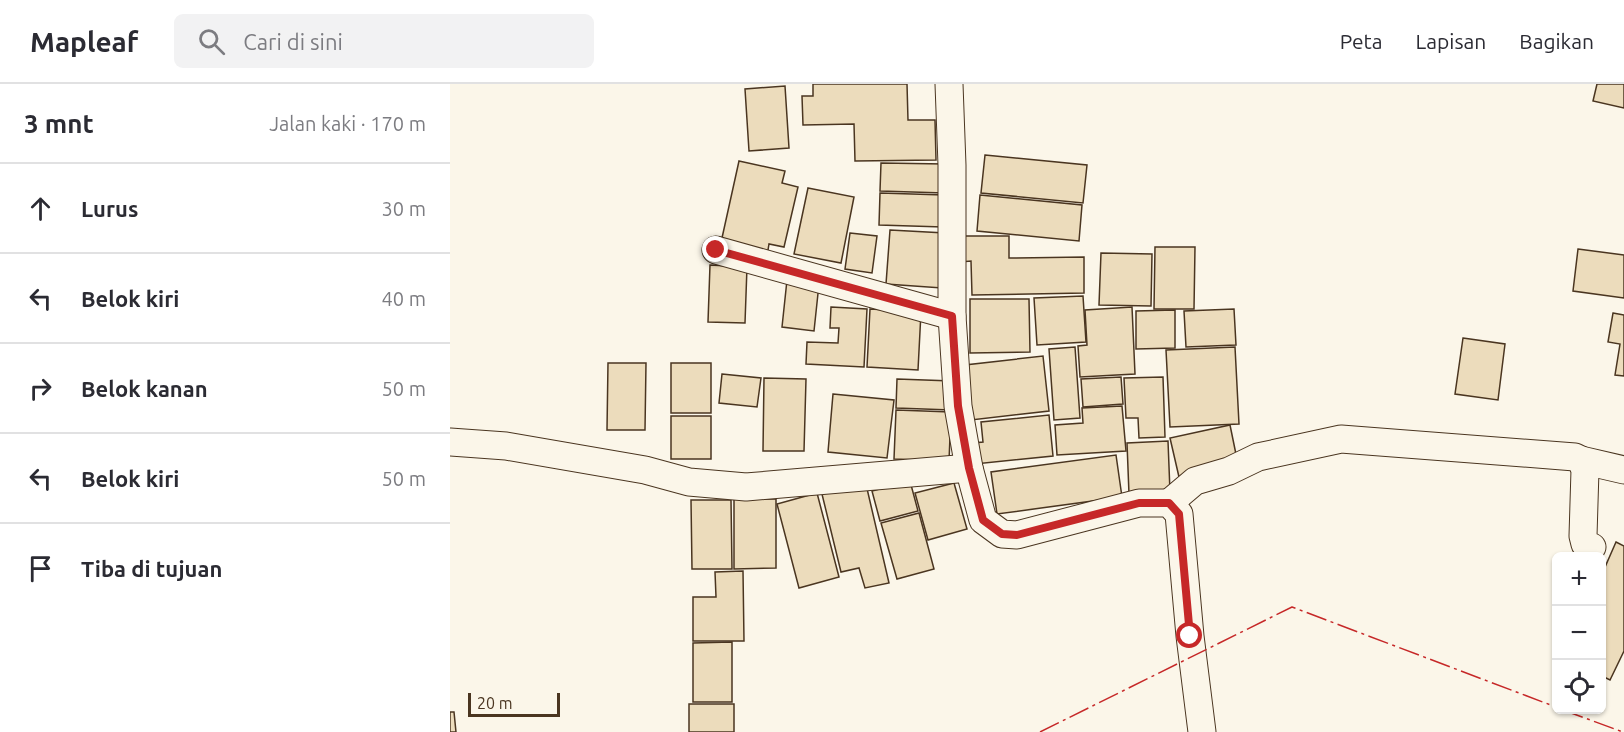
<!DOCTYPE html>
<html lang="id">
<meta charset="utf-8">
<style>
:root{--surface:#fff;--page:#f2f2f3;--text:#2b2b33;--muted:#7c7c81;--line:#e1e1e2}
body{margin:0;font-family:Ubuntu,sans-serif;background:var(--page);color:var(--text)}
.controls{position:absolute;right:18px;bottom:18px;display:grid;overflow:hidden;border-radius:9px;box-shadow:0 2px 4px #0004}
.controls button{width:54px;height:54px;display:grid;place-items:center;padding:0;border:0;border-bottom:2px solid var(--line);background:var(--surface);color:var(--text);font:30px sans-serif}
.scale{position:absolute;left:18px;bottom:15px;width:92px;box-sizing:border-box;padding-left:6px;border:3px solid #4a3520;border-top:0;font-size:16px;line-height:21px;white-space:nowrap;color:#4a3520;-webkit-text-stroke:4px #fbf6e9;paint-order:stroke}
.stop{position:absolute;width:18px;height:18px;margin:-14px;border:4px solid #c62828;border-radius:50%;background:#fff}
.stop.end{background:#c62828;border-color:#fff;box-shadow:0 2px 6px #0008}
.list{margin:0;padding:0;list-style:none}
h2{display:flex;justify-content:space-between;align-items:center;height:78px;margin:0;padding:0 24px;font-size:26px}
h2 small{font-size:20px;font-weight:400;color:var(--muted)}
.list li{display:grid;grid-template-columns:39px 1fr auto;gap:18px;align-items:center;box-sizing:border-box;height:90px;padding:0 24px;border-top:2px solid var(--line)}
.list b{display:block;font-size:22px;white-space:nowrap}
.list em{font-size:20px;font-style:normal;color:var(--muted)}
.icon{flex:none;width:33px;height:33px;fill:none;stroke:currentColor;stroke-width:2;stroke-linecap:round;stroke-linejoin:round}
.map{position:relative;flex:none;width:1174px;height:648px;overflow:hidden}
header{display:flex;align-items:center;gap:36px;box-sizing:border-box;height:84px;padding:0 30px;background:var(--surface);border-bottom:2px solid var(--line)}
header strong{font-size:28px}
nav{display:flex;gap:33px;margin-inline-start:auto;font-size:21px}
.search{width:420px;height:54px;background:var(--page);display:flex;align-items:center;gap:15px;box-sizing:border-box;padding:0 21px;border-radius:9px;color:var(--muted);font-size:22px}
main{display:flex}
aside{flex:1;background:var(--surface)}
.map>svg:first-child{display:block}
.building{fill:#ecdcbc;stroke:#4a3520;stroke-width:1.5}
.lines{fill:none;stroke-linecap:round;stroke-linejoin:round}
.street-casing{stroke:#4a3520;stroke-width:29}
.street{stroke:#fbf6e9;stroke-width:27}
.power{stroke:#c62828;stroke-width:1.5;stroke-dasharray:21 4.5 3 4.5;stroke-linecap:butt}
.route{stroke:#c62828;stroke-width:8}
</style>
<header>
<strong>Mapleaf</strong>
<div class="search"><svg class="icon" aria-label="search" viewBox="0 0 24 24"><circle cx="10" cy="10" r="6"/><path d="M15 15l6 6"/></svg>Cari di sini</div>
<nav><a>Peta</a><a>Lapisan</a><a>Bagikan</a></nav>
</header>
<main>
<aside>
<h2>3 mnt<small>Jalan kaki · 170 m</small></h2>
<ul class="list">
<li><svg class="icon" aria-label="ahead" viewBox="0 0 24 24"><path d="M12 20V5M6 11l6-6 6 6"/></svg><div><b>Lurus</b></div><em>30 m</em></li>
<li><svg class="icon" aria-label="left" viewBox="0 0 24 24"><path d="M17 20v-9H6M10 6l-5 5 5 5"/></svg><div><b>Belok kiri</b></div><em>40 m</em></li>
<li><svg class="icon" aria-label="right" viewBox="0 0 24 24"><path d="M7 20v-9h11M14 6l5 5-5 5"/></svg><div><b>Belok kanan</b></div><em>50 m</em></li>
<li><svg class="icon" aria-label="left" viewBox="0 0 24 24"><path d="M17 20v-9H6M10 6l-5 5 5 5"/></svg><div><b>Belok kiri</b></div><em>50 m</em></li>
<li><svg class="icon" aria-label="arrive" viewBox="0 0 24 24"><path d="M6 21V4h12l-3 4 3 4H6"/></svg><div><b>Tiba di tujuan</b></div></li>
</ul>
</aside>
<div class="map">
<svg width="1174" height="648" viewBox="0 0 1174 648">
<rect width="100%" height="100%" fill="#fbf6e9"/>
<g class="building">
<polygon points="363,0 457,0 458,36 485,36 486,76 405,77 404,40 353,41 352,12 363,12"/>
<polygon points="1147,0 1174,0 1174,24 1143,17"/>
<polygon points="335,2 339,64 299,67 295,5"/>
<polygon points="535,71 637,81 633,119 531,109"/>
<polygon points="289,77 335,87 332,99 348,103 334,163 319,160 317,172 270,163"/>
<polygon points="431,79 495,80 494,109 430,107"/>
<polygon points="358,104 404,113 391,179 344,170"/>
<polygon points="430,109 494,111 493,143 429,141"/>
<polygon points="530,111 632,121 629,157 527,147"/>
<polygon points="440,146 495,149 492,204 436,200"/>
<polygon points="400,149 427,152 422,189 395,185"/>
<polygon points="510,152 559,152 559,174 634,173 634,209 522,211 521,177 510,178"/>
<polygon points="705,163 745,163 744,225 704,225"/>
<polygon points="1128,165 1174,171 1174,214 1123,207"/>
<polygon points="651,169 702,170 701,222 649,221"/>
<polygon points="260,181 297,183 295,239 258,238"/>
<polygon points="337,196 369,200 364,247 332,243"/>
<polygon points="633,212 636,258 587,261 584,214"/>
<polygon points="520,215 579,215 580,268 520,269"/>
<polygon points="381,223 417,225 414,283 356,280 357,258 388,259 389,244 380,244"/>
<polygon points="682,223 685,290 630,293 628,262 637,261 635,226"/>
<polygon points="420,225 471,228 468,286 417,283"/>
<polygon points="784,225 786,261 736,263 734,227"/>
<polygon points="725,226 725,264 686,265 686,227"/>
<polygon points="1163,229 1174,231 1174,292 1165,291 1170,260 1158,258"/>
<polygon points="1013,254 1055,260 1048,316 1005,310"/>
<polygon points="625,263 630,334 604,336 599,265"/>
<polygon points="785,263 789,340 720,343 716,266"/>
<polygon points="593,272 599,327 521,336 515,281"/>
<polygon points="158,279 196,279 195,346 157,346"/>
<rect x="221" y="279" width="40" height="50"/>
<polygon points="272,290 311,294 307,323 269,319"/>
<polygon points="671,293 673,320 633,323 631,295"/>
<polygon points="713,293 715,353 689,354 688,334 676,334 674,294"/>
<polygon points="314,294 356,295 354,367 313,367"/>
<polygon points="447,295 502,297 501,326 446,324"/>
<polygon points="383,310 444,316 437,374 378,368"/>
<polygon points="672,322 676,367 607,371 605,341 633,339 632,324"/>
<polygon points="446,326 501,328 499,377 444,375"/>
<polygon points="599,331 603,372 525,380 523,359 533,358 531,338"/>
<rect x="221" y="332" width="40" height="43"/>
<polygon points="780,341 788,380 729,393 720,354"/>
<polygon points="718,357 720,408 679,410 677,359"/>
<polygon points="666,371 672,413 547,430 541,388"/>
<polygon points="415,396 439,499 415,504 409,484 391,488 371,406"/>
<polygon points="460,397 468,427 430,437 422,407"/>
<polygon points="504,399 517,445 478,456 465,409"/>
<polygon points="367,409 389,493 349,504 327,420"/>
<polygon points="284,415 326,415 326,484 284,485"/>
<polygon points="241,416 281,416 282,485 242,485"/>
<polygon points="469,429 484,485 447,495 431,439"/>
<polygon points="1166,458 1174,462 1174,567 1160,596 1152,592 1152,490"/>
<polygon points="293,487 294,557 243,557 243,513 266,513 265,488"/>
<polygon points="282,558 282,618 243,618 243,559"/>
<rect x="239" y="620" width="45" height="28"/>
<polygon points="0,628 4,628 6,648 0,648"/>
</g>
<g class="lines">
<g class="street-casing">
<g id="street">
<polyline points="499,0 502,81 502,232 508,322 519,384 533,436 552,450 567,451 689,419 719,419 729,430 740,552 752,648"/>
<polyline points="266,166 502,232"/>
<polyline points="0,358 56,362 195,386 239,398 296,403 519,384"/>
<polyline points="1131,376 1174,386"/>
<polyline points="719,419 745,397 779,387 808,373 891,355 1125,373 1131,376 1135,386 1133,452 1135,460 1142,463"/>
</g>
</g>
<use href="#street" class="street"/>
<g class="power">
<polyline points="1113,626 1173,648"/>
<polyline points="590,648 842,523 1106,623"/>
</g>
</g>
<g class="lines">
<polyline class="route" points="266,166 502,232 508,322 519,384 533,436 552,450 567,451 689,419 719,419 729,430 740,552"/>
</g>
</svg>
<div class="controls">
<button>+</button>
<button>−</button>
<button><svg class="icon" aria-label="locate" viewBox="0 0 24 24"><circle cx="12" cy="12" r="6"/><path d="M12 2v4M12 18v4M2 12h4M18 12h4"/></svg></button>
</div>
<div class="scale">20 m</div>
<div class="stop" style="left:740px;top:552px"></div>
<div class="stop end" style="left:266px;top:166px"></div>
</div>
</main>
